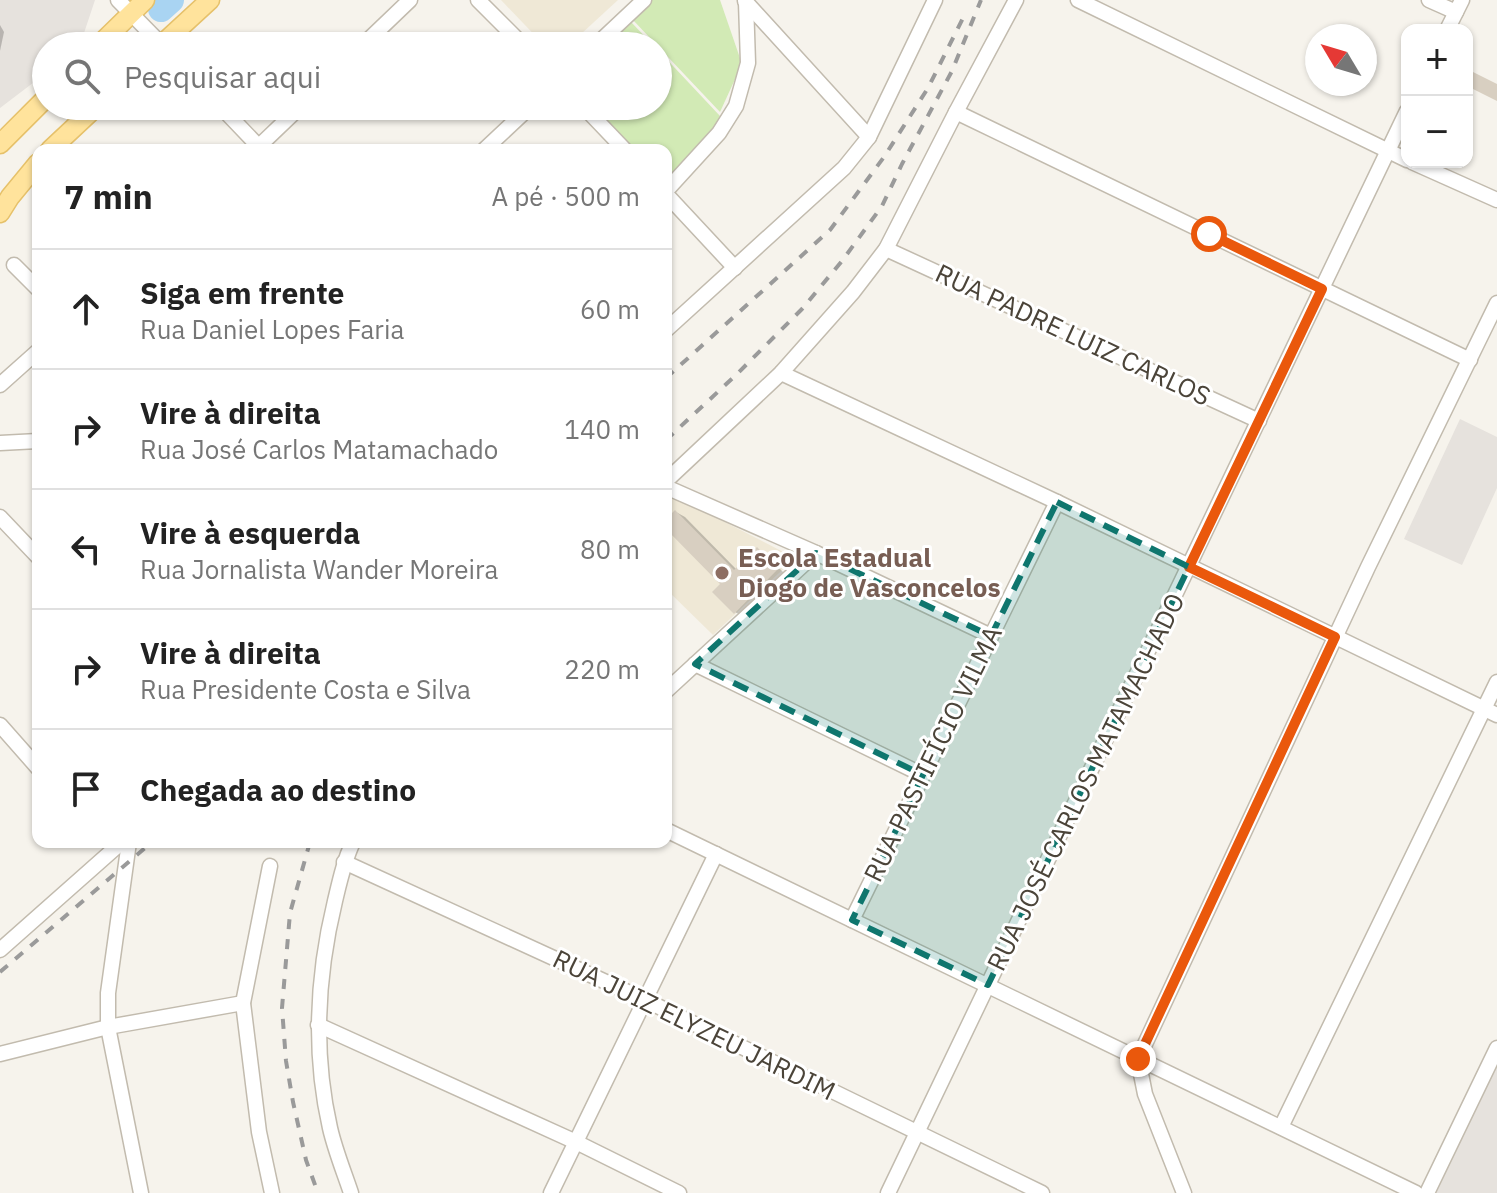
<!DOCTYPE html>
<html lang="pt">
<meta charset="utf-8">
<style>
:root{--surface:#fff;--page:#f2f2f2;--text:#222;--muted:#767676;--line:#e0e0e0}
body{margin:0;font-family:"IBM Plex Sans",sans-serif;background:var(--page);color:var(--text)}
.controls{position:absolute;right:24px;top:24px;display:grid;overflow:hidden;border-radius:16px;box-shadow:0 2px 6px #0004}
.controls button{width:72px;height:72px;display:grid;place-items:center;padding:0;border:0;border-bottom:2px solid var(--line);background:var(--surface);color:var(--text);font:40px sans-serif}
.compass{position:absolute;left:1305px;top:24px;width:72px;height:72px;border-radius:50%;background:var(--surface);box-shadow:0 2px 6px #0004;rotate:308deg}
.stop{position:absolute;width:24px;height:24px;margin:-18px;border:6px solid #ea580c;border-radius:50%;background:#fff}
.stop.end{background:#ea580c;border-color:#fff;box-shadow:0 2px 8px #0008}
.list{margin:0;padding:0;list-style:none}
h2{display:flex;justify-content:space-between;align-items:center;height:104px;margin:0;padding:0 32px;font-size:34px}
h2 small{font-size:26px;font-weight:400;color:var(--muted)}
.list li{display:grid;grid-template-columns:52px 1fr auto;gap:24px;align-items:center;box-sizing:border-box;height:120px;padding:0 32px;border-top:2px solid var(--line)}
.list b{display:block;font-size:30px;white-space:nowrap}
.list p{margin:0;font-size:26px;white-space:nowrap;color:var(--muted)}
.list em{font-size:26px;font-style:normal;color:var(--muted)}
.icon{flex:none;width:44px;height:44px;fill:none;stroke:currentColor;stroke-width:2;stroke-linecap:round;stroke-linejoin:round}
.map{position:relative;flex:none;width:1497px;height:1193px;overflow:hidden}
.search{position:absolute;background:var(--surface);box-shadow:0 2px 6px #0004;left:32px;top:32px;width:640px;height:88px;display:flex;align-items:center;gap:20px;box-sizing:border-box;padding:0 28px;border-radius:44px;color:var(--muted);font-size:30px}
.panel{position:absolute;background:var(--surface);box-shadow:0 2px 6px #0004;left:32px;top:144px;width:640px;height:704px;border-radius:16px}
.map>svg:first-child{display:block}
.industrial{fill:#e6e2dd}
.education{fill:#efe8d6}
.green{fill:#d2eab5}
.shadow{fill:#0003}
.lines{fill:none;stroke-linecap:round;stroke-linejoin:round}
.river{stroke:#a9d4f2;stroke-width:26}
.building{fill:#d8cfc1}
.minor-casing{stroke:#c2bbae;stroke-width:17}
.major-casing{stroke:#e6c16a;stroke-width:21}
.minor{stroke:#fff;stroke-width:14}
.major{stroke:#ffe39c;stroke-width:18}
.rail{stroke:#9a9a9a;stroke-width:4;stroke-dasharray:10 10;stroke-linecap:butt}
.route{stroke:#ea580c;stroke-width:10}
.marked{fill:#0f766e;fill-opacity:0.2;stroke:#0f766e;stroke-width:6;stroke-dasharray:16 10;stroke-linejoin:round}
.education-dot{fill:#8d6e63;stroke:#fff;stroke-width:3}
.labels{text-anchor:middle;stroke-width:6;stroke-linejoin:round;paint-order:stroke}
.street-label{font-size:26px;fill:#4b4439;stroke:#fff}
.education-label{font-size:26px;font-weight:bold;fill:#785e54;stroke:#fff;text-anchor:start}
</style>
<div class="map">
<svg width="1497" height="1193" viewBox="0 0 1497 1193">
<rect width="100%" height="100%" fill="#f6f3ec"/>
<g class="industrial">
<polygon points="0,0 95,0 83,36 73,46 46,46 46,73 0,108"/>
<polygon points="1460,419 1497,437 1497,488 1462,565 1404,539"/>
<polygon points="1497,1064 1497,1193 1436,1193"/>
</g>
<g class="education">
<polygon points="501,0 618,0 568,46 545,46"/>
<polygon points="672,495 795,558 713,635 666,589 666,500"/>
</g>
<g class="green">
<polygon points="652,0 720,0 742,64 720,112 633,20"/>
<polygon points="631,22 654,46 606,46"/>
<polygon points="658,50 720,116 717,127 666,182 666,150 632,150 592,106 658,106"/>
</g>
<g class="shadow">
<polygon points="0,25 4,32 0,51"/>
<polygon points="676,512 685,517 737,570 757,550 766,555 786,575 744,617 735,612 723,584 666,526 666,522"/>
</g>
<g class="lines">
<polyline class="river" points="161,9 171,0"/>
</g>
<g class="building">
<polygon points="1467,69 1497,84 1497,101 1467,86"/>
<polygon points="675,510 734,570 757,547 778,569 734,614 712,592 720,584 666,529 666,519"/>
</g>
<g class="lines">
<g class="minor-casing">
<g id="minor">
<polyline points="118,0 163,46"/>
<polyline points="478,0 524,46"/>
<polyline points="1078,0 1407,160"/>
<polyline points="1429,0 1456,12"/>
<polyline points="745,1 869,137"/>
<polyline points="1447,30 1462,0"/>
<polyline points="362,46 410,0"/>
<polyline points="595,46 644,0"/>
<polyline points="220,106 262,150"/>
<polyline points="583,106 625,150"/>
<polyline points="956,112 1470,360"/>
<polyline points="255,150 301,106"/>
<polyline points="484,150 531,106"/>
<polyline points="1412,162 1497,200"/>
<polyline points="666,191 719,133 736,106 748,63 746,2"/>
<polyline points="666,194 735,268"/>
<polyline points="886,249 1259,421"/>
<polyline points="14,265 38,289"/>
<polyline points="666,330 844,168 869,137 935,0"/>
<polyline points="781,373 1057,502 1497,715"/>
<polyline points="0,385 38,351"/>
<polyline points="0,443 38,441"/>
<polyline points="666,481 781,373 853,292 886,249 956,112 1016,0"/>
<polyline points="666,487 816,553 991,636"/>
<polyline points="0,517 38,557"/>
<polyline points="695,664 923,775"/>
<polyline points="666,691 816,553"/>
<polyline points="0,725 38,768"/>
<polyline points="666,830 1416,1193"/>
<polyline points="129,842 108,993 108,1027 141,1193"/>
<polyline points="344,862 643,999 1042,1193"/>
<polyline points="270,866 243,1003 259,1132 272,1193"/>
<polyline points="852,920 1057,502"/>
<polyline points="0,950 122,842"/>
<polyline points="318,1025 576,1142 679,1193"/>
<polyline points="0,1054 108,1027 243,1003"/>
<polyline points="1281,1127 1497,682"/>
<path d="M351,1193C344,1172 335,1150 330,1128C313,1053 317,975 335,901C340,880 344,861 353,842"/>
<polyline points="551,1193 716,854"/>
<polyline points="888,1193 1407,111"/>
<polyline points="1184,1193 1145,1094 1138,1059 1368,567 1497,303"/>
<polyline points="1427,1193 1497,1048"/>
</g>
</g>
<g class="major-casing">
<g id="major">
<polyline points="98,46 145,0"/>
<polyline points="160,46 210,0"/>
<polyline points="0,144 46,98"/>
<polyline points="50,150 97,106"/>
<polyline points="0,213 10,197 38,163"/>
</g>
</g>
<use href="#minor" class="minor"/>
<use href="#major" class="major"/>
<g class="rail">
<polyline points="666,378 830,230 884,157 928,88 965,14"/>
<polyline points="666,440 736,375 802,309 842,261 882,206 902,164 952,71 981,0"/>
<polyline points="310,842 290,913 282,1008 286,1061 293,1102 306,1160 318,1193"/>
<polyline points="0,972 152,842"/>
</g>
</g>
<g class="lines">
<polyline class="route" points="1138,1059 1335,637 1189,567 1322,289 1209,234"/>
</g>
<path class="marked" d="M1057,502L1189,567L988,985L852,920L923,775L695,664L816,553L991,636Z"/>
<circle class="education-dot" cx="722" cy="573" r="8"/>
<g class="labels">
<g class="street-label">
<text transform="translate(1073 335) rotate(25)" y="9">RUA PADRE LUIZ CARLOS</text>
<text transform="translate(933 754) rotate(-64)" y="9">RUA PASTIFÍCIO VILMA</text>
<text transform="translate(1086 782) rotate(-64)" y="9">RUA JOSÉ CARLOS MATAMACHADO</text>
<text transform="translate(694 1025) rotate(26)" y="9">RUA JUIZ ELYZEU JARDIM</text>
</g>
<g class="education-label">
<text x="738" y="567">Escola Estadual<tspan x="738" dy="30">Diogo de Vasconcelos</tspan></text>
</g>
</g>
</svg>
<div class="controls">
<button>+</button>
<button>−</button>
</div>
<svg class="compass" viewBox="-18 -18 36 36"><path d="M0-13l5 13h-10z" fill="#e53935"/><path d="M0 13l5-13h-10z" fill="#767676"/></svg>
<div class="stop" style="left:1209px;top:234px"></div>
<div class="stop end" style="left:1138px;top:1059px"></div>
<div class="search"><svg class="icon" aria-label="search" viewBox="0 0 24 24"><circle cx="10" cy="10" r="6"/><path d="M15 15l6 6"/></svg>Pesquisar aqui</div>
<section class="panel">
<h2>7 min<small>A pé · 500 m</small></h2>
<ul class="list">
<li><svg class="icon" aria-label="ahead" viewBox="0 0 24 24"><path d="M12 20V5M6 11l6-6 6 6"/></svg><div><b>Siga em frente</b><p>Rua Daniel Lopes Faria</p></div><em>60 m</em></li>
<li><svg class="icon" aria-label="right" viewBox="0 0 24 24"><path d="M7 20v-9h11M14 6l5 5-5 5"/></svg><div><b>Vire à direita</b><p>Rua José Carlos Matamachado</p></div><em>140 m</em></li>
<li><svg class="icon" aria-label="left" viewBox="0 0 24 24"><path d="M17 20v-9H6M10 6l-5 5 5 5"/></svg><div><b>Vire à esquerda</b><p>Rua Jornalista Wander Moreira</p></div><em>80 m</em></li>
<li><svg class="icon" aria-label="right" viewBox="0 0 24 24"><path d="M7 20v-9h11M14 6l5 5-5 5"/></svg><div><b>Vire à direita</b><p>Rua Presidente Costa e Silva</p></div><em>220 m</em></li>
<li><svg class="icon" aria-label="arrive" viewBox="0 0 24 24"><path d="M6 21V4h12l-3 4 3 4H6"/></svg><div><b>Chegada ao destino</b></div></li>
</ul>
</section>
</div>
